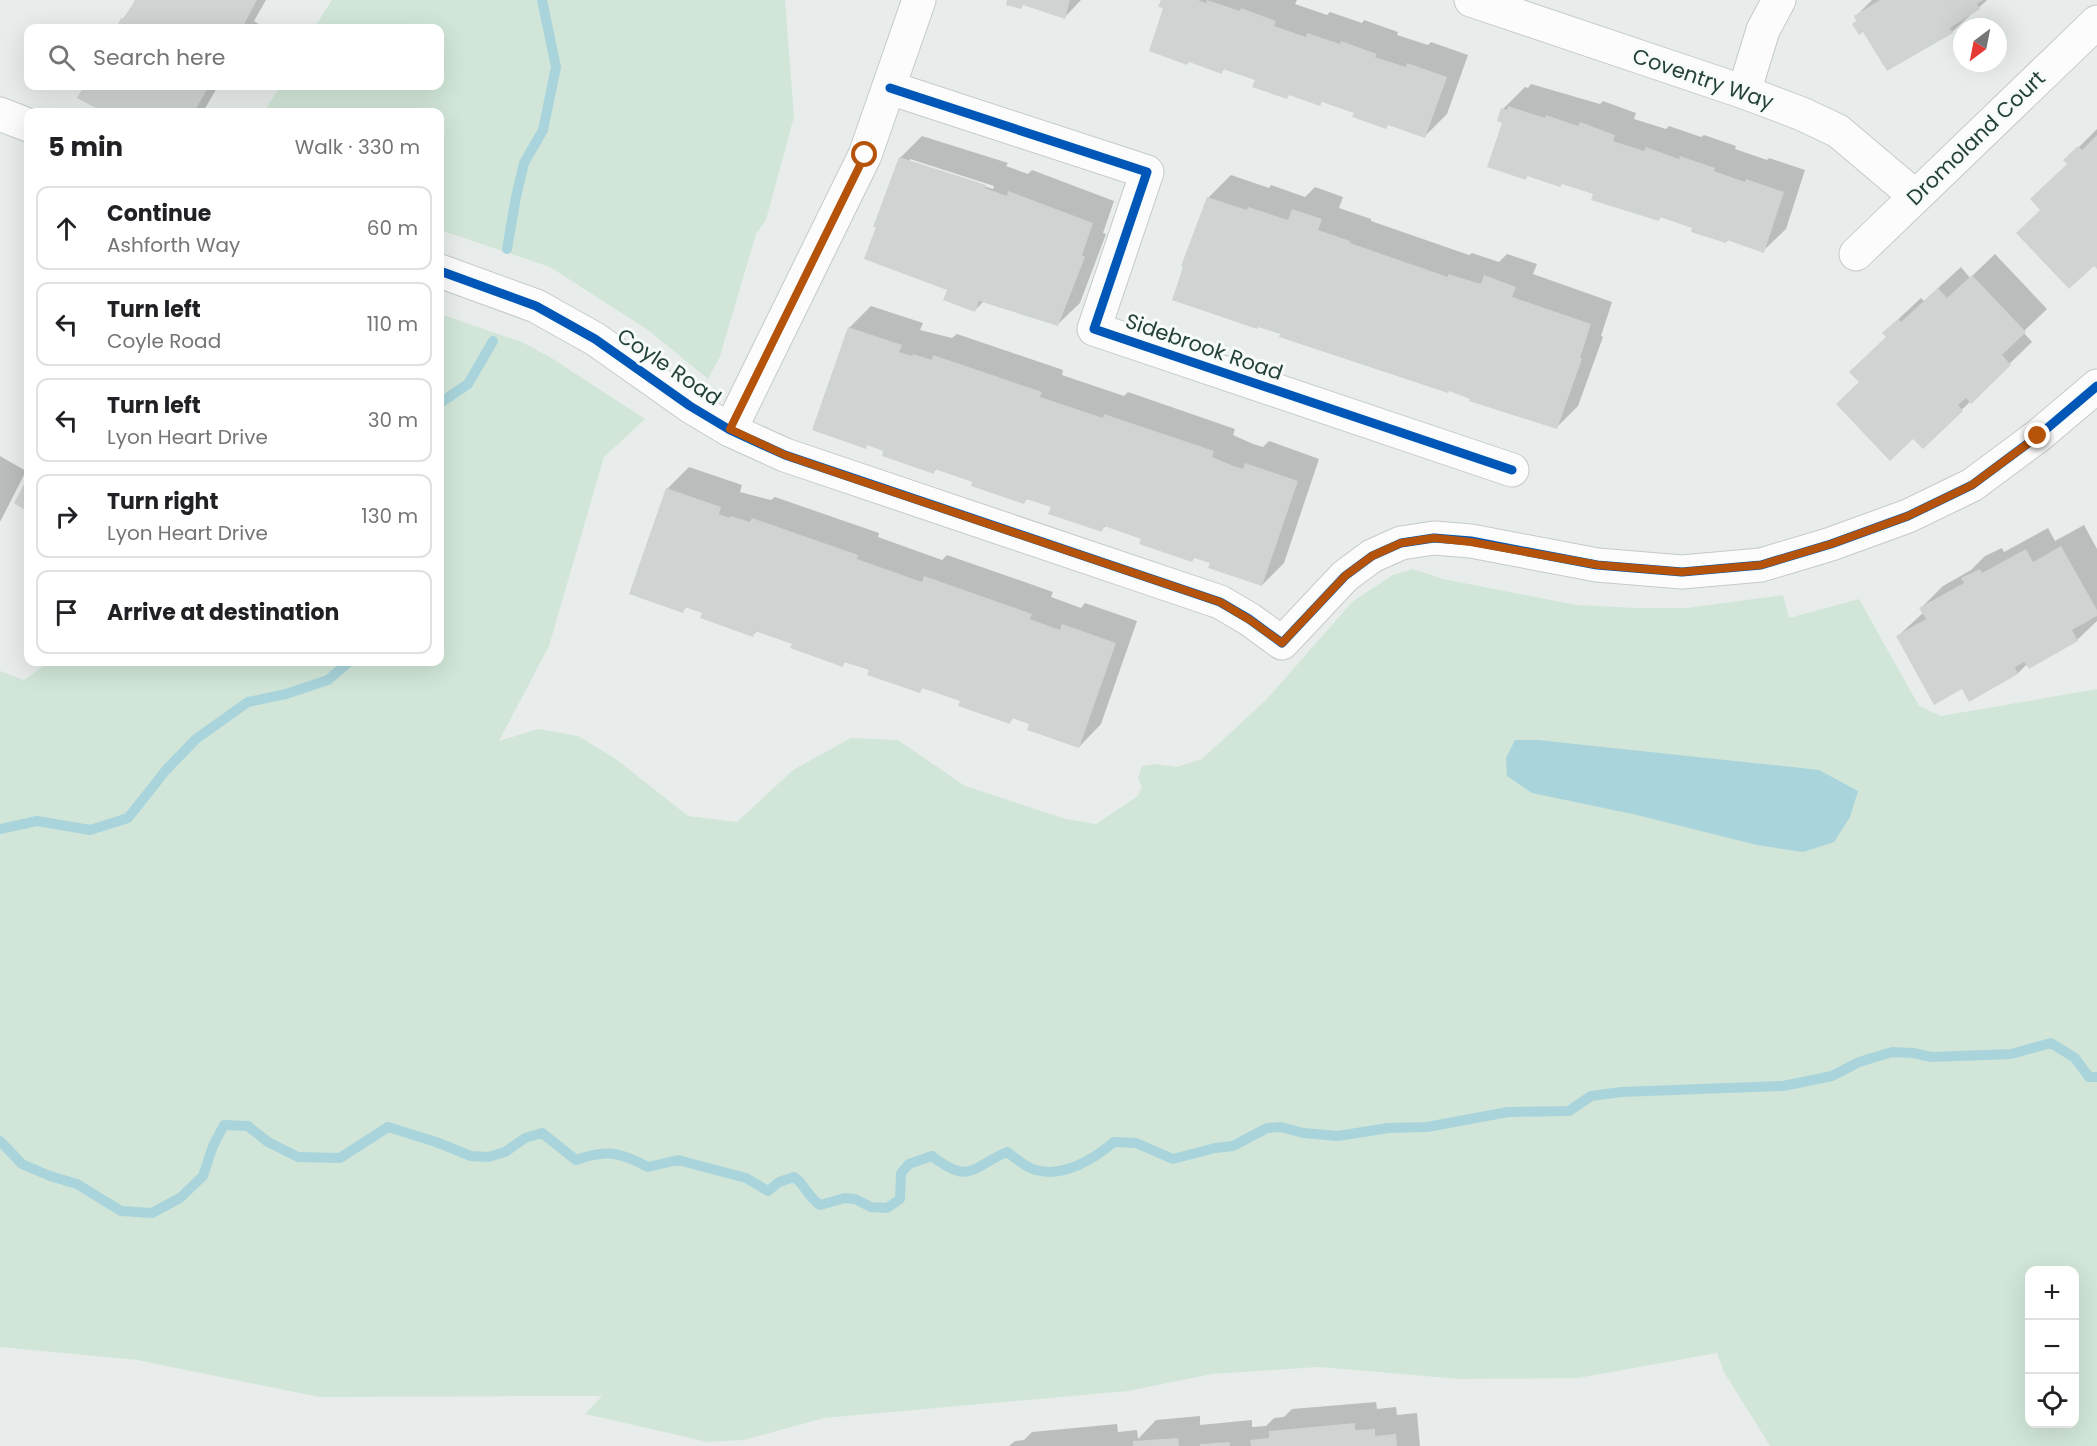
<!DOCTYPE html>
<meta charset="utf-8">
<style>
:root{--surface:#fff;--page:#f2f2f2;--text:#202124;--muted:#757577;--line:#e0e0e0}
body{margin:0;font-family:Poppins,sans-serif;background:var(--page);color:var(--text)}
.controls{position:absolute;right:18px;bottom:18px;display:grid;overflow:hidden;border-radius:12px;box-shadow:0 6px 24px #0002}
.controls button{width:54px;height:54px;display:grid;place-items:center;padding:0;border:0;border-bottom:2px solid var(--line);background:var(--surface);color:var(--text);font:30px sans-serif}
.compass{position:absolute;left:1953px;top:18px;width:54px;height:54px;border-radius:50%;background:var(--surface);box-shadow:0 6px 24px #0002;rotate:212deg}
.stop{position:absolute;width:18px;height:18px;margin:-14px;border:4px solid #b45309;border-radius:50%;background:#fff}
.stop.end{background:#b45309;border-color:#fff;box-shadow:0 2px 6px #0008}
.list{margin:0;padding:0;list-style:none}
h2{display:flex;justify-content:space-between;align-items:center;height:78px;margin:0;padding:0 24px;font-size:26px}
h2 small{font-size:20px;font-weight:400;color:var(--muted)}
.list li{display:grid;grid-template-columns:39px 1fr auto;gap:18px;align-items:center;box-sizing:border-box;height:84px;margin:0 12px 12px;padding:0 12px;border:2px solid var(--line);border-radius:12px}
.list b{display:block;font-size:22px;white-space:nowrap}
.list p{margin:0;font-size:20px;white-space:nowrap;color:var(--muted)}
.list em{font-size:20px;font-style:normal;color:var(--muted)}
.icon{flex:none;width:33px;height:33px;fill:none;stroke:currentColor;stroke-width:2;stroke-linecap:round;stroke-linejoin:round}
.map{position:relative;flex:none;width:2097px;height:1446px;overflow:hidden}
.search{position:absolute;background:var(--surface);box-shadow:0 6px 24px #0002;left:24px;top:24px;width:420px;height:66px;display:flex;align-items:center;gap:15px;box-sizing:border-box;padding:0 21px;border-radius:12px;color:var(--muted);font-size:22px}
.panel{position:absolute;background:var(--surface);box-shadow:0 6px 24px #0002;left:24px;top:108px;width:420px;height:558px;border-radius:12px}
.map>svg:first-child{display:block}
.green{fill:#d1e6d8;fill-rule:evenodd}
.water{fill:#a9d4db}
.shadow{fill:#0003;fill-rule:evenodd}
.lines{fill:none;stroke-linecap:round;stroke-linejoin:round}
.stream{stroke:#a9d4db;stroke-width:10}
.building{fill:#cfd4d2}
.minor-casing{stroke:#c5cac8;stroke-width:35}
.minor{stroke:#fcfcfc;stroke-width:33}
.cycleway-casing{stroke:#f7fbf9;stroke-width:13}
.cycleway{stroke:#0057b8;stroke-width:9}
.route{stroke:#b45309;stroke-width:8}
.labels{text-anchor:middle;stroke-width:6;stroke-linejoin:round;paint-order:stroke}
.street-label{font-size:21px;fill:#24423a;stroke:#f7fbf9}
</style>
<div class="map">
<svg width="2097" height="1446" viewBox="0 0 2097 1446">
<rect width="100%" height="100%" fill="#e8edeb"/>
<g class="green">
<polygon points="332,0 785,0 794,117 766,220 756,234 720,356 708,379 648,330 550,267 440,230 440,112 264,112 280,86 440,86 440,28 314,28"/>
<path d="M440,314L522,342L553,359L645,419L604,457L549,646L499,741L538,729L578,736L616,759L688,816L737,822L793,770L851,738L898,740L965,786L1066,819L1096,824L1138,796L1142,787L1138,778L1142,766L1155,764L1177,767L1202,759L1266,700L1353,601L1393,575L1413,569L1443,579L1576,605L1637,608H1686L1783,595L1789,618L1859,599L1919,706L1941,716L2097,689V1446H1770L1724,1372L1717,1353L1578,1378L1460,1379L1319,1367L1212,1374L1128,1391L824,1418L744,1440L708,1442L585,1414L602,1396L319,1397L137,1360L0,1347V671L24,680L49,662H440ZM2030,1270H2074V1424H2030Z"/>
</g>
<polygon class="water" points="1515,740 1538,740 1819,770 1858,791 1850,817 1834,842 1803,852 1757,845 1637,815 1532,793 1507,776 1506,758"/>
<g class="shadow">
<polygon points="136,0 266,0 254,21 265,28 117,28"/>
<polygon points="1009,0 1081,0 1065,17 1024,4 1021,7"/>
<polygon points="1162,0 1297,0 1295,4 1327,15 1330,12 1362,23 1364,20 1398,32 1397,35 1428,45 1431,42 1468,55 1447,114 1425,136 1323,101 1290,94 1287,97 1257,79 1225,68 1221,72 1165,8"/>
<polygon points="1872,0 1987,0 1952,32 1858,20 1856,16"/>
<polygon points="1531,84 1600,104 1603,101 1636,113 1634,119 1666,129 1669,126 1701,137 1704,135 1736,146 1735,149 1767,160 1769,158 1805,170 1786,229 1763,251 1729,239 1726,242 1694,227 1662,216 1659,219 1563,182 1528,175 1525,178 1504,122 1503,109 1525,87 1528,88"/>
<polygon points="86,86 218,86 203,112 106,112 79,98"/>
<polygon points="2097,129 2097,267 2042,210 2068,163 2066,160"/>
<path d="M922,136L1008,163L1006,166L1028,174L1032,170L1114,201L1103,233L1106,234L1080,303L1057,325L984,301L975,310L948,289L900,158ZM910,159L994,186L993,189L910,162Z"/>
<polygon points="1231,175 1269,188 1271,185 1305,197 1315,187 1343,197 1339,208 1371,219 1371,221 1469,255 1472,253 1499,262 1507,254 1537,264 1533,274 1612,302 1601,336 1603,337 1578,406 1556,428 1208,198"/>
<polygon points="1995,254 2047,309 2023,332 2032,342 1923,447 1860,382 1888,337 1884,333 1906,312 1921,298 1924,301 1961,267 1970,278"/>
<polygon points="871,306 923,323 920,330 952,338 957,334 1063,370 1062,375 1124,396 1128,392 1235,429 1233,435 1253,444 1263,447 1269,441 1319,459 1284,563 1262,585 1212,562 1195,557 1192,561 1143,538 1106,526 1101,530 1053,507 1028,498 1023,503 974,481 938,468 933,472 885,450 868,444 866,447 849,328"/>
<polygon points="0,456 26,471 0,522"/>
<polygon points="689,467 742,485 740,492 771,500 775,497 879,533 878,537 942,560 947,555 1053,592 1051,597 1081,608 1085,603 1137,621 1101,724 1079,747 1031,723 1014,717 1010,722 962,700 924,687 919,691 871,669 846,661 842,665 794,643 757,631 753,635 704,612 687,606 683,611 667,489"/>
<polygon points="2084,525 2097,549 2097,621 2077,640 2027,664 2018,673 1963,687 1898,636 1924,612 1921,608 1943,586 1971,570 1985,556 2002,548 2004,552 2048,528 2055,541"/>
<polygon points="1376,1402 1377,1409 1396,1407 1397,1415 1417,1413 1420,1446 1009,1446 1015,1441 1024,1440 1032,1432 1117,1424 1118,1432 1137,1430 1138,1439 1156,1420 1200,1416 1200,1425 1252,1420 1252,1427 1266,1426 1274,1418 1284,1417 1292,1409"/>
</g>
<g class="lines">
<g class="stream">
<polyline points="507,249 516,197 524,163 543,130 556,67 542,0"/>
<polyline points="440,403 468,384 493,341"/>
<polyline points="0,829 37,821 90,830 128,818 166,770 196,739 248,702 286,694 328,680 349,662"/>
<path d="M0,1141L22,1164L50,1176L77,1184L121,1211L152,1213L180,1198L203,1176L213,1146L224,1125L248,1126L268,1142L298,1157L340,1158L388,1127L436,1142L471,1156L488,1157L505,1152L525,1138L542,1133L576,1160C606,1149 620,1152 648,1167L678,1160L746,1178L768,1191L779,1182L794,1177C805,1184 806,1195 820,1205L845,1198L855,1199L871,1207L887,1208L900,1199L901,1173L909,1164L932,1156C969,1185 971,1168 1007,1152C1016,1158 1026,1168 1036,1170C1063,1178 1094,1159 1114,1142L1136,1143L1173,1159L1215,1148L1233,1146L1267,1128L1281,1127L1303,1133L1338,1136L1388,1128L1427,1127L1508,1112L1569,1111L1591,1096L1621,1092L1783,1086L1832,1076L1859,1062L1892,1052L1913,1053L1932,1057L2011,1054L2051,1043L2075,1058L2089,1077H2097"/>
</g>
</g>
<g class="building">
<polygon points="135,0 257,0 242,28 116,28 121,18 124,19"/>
<polygon points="1007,0 1070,0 1065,19 1023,5 1021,9 1006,5"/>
<polygon points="1161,0 1198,0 1206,3 1207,0 1240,11 1241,8 1276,21 1274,26 1306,37 1307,33 1340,44 1341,41 1377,54 1375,57 1406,67 1407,63 1447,77 1425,138 1388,125 1386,129 1352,117 1354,113 1322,102 1320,106 1289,95 1287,99 1252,87 1255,80 1223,69 1222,74 1189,62 1187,65 1149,51 1163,8 1158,7"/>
<polygon points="1880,0 1983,0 1977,4 1980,9 1950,28 1953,33 1887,71 1863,32 1859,35 1852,24 1856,21 1854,16"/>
<polygon points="84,86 209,86 194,112 103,112 77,98"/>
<polygon points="1508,106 1545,118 1546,115 1578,126 1580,122 1615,135 1613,141 1644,151 1646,147 1679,159 1680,156 1715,168 1714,171 1745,182 1746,179 1784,192 1764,253 1727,240 1726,243 1691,232 1692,228 1660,217 1659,221 1591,200 1593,194 1562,184 1560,187 1527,176 1526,180 1487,167 1502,123 1497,121 1501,108 1507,110"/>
<polygon points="2097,135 2097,269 2094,266 2069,289 2016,233 2040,210 2030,199 2067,164 2063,160 2078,146 2082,150"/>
<polygon points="899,157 986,185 985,188 1007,196 1008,191 1093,223 1082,255 1085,257 1058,326 979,301 975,312 943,300 947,290 864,259 876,227 873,227"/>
<polygon points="1207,197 1247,210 1248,207 1288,220 1292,209 1322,219 1318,230 1350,241 1350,243 1448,277 1448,274 1481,284 1484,275 1516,287 1512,297 1591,324 1580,358 1582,359 1557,429 1469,401 1470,399 1449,391 1448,393 1279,337 1280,334 1258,327 1257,329 1172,300 1183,267 1181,266"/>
<polygon points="1972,275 2026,332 2002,355 2011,365 1971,404 1966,398 1958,405 1963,411 1923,449 1913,439 1890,461 1836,404 1859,382 1849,372 1886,337 1882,333 1898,319 1901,322 1938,288 1947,298"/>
<polygon points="848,327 902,345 899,352 912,356 913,354 932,360 933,355 1042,392 1040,397 1103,418 1104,414 1214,451 1212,457 1231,465 1243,469 1245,463 1298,481 1262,586 1208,568 1210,563 1194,558 1192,562 1139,544 1141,539 1104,526 1102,532 1048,514 1051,507 1026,499 1024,504 971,486 972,482 935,469 934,474 882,456 883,451 867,445 866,449 812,430"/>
<polygon points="28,477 28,512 14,503"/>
<polygon points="666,488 721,507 719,514 730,518 731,516 750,522 752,518 858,555 857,559 922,582 924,576 1032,614 1030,619 1060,630 1062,624 1116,643 1079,748 1027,730 1029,724 1012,718 1010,724 958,706 960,701 922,688 920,693 867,675 869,670 844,662 843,667 790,648 792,644 755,631 753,637 700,618 702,613 685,607 683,613 629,594"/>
<polygon points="2061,546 2097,610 2097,616 2072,630 2078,641 2029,669 2024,662 2015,667 2018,674 1969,702 1962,689 1934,705 1896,636 1926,619 1919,608 1964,583 1961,578 1980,569 1982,573 2026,549 2033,562"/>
<polygon points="1355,1423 1355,1430 1375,1429 1375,1436 1396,1434 1397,1446 1251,1446 1250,1440 1269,1438 1269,1431"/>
<polygon points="1178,1438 1179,1446 1133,1446 1133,1441"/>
<polygon points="1230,1442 1230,1446 1200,1446 1200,1444"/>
</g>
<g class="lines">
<g class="minor-casing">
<g id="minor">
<polyline points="1471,0 1744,92 1802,114 1838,131 1915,196"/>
<polyline points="890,88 1147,172 1094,329 1512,470"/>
<polyline points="1744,92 1763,30 1779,0"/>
<polyline points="0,114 28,125"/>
<polyline points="1856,254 2097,22"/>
<polyline points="440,271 536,306 595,339 690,406 730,430 785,455 1220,602 1249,619 1282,643 1345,576 1372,556 1401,543 1434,538 1471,541 1597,565 1682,572 1761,565 1831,544 1908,516 1972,485 2038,436 2097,386"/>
<polyline points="730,430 865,155 919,0"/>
</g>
</g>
<use href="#minor" class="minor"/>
<g class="cycleway-casing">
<g id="cycleway">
<polyline points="890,88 1147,172 1094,329 1512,470"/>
<polyline points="440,271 536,306 595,339 690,406 730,430 785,455 1220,602 1249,619 1282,643 1345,576 1372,556 1401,543 1434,538 1471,541 1597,565 1682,572 1761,565 1831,544 1908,516 1972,485 2038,436 2097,386"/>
</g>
</g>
<use href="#cycleway" class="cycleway"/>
</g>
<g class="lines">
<polyline class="route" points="865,155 730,429 785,455 849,477 1220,602 1250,620 1282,643 1345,576 1372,556 1401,543 1434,538 1471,542 1598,565 1682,572 1761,565 1831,544 1908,516 1972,485 2038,436"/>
</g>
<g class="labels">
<g class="street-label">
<text transform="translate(1703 79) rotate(19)" y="7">Coventry Way</text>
<text transform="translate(1976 138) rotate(-44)" y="7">Dromoland Court</text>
<text transform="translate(1204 347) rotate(19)" y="7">Sidebrook Road</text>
<text transform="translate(669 367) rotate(34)" y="7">Coyle Road</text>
</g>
</g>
</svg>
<div class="controls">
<button>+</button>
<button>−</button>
<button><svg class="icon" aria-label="locate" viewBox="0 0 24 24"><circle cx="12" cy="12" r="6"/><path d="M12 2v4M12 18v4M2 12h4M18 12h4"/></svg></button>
</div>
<svg class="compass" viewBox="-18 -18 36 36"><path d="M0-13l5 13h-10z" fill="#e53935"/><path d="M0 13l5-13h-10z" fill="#757577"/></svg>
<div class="stop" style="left:865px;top:155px"></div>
<div class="stop end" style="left:2038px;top:436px"></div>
<div class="search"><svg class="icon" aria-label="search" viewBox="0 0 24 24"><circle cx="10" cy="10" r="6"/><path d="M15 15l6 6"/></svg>Search here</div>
<section class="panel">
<h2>5 min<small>Walk · 330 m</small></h2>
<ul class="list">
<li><svg class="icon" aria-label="ahead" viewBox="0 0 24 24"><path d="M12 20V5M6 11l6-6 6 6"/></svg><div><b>Continue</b><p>Ashforth Way</p></div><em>60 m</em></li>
<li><svg class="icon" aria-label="left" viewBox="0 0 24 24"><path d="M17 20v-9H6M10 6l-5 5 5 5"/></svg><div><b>Turn left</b><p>Coyle Road</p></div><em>110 m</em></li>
<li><svg class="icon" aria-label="left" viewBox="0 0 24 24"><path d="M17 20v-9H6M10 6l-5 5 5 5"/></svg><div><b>Turn left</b><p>Lyon Heart Drive</p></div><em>30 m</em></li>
<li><svg class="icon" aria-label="right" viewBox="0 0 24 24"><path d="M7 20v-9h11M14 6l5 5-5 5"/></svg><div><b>Turn right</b><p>Lyon Heart Drive</p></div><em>130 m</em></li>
<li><svg class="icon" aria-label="arrive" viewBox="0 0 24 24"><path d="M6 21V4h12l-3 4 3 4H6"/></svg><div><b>Arrive at destination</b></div></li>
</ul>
</section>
</div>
